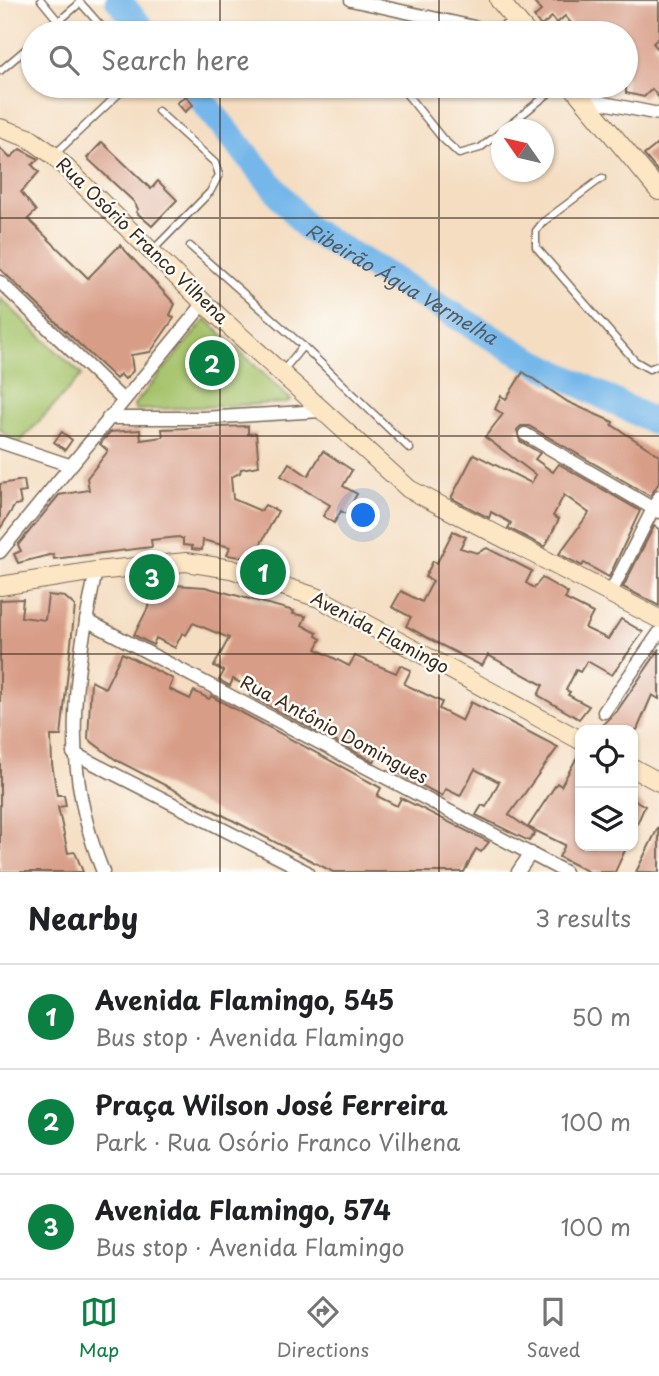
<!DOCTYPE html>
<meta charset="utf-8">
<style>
:root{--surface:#fff;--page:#f6f6f6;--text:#202124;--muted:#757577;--line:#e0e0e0;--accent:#0b8043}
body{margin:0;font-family:"Playpen Sans",sans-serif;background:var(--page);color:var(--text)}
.controls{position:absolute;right:21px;bottom:21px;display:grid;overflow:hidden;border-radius:14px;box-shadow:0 2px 5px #0004}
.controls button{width:63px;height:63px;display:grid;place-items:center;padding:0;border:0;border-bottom:2px solid var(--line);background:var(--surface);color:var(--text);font:35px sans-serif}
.compass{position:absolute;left:491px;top:119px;width:63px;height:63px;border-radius:50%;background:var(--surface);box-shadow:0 2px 5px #0004;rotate:304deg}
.you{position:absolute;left:364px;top:516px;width:24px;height:24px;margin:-18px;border:5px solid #fff;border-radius:50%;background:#1a73e8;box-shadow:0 0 0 10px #1a73e833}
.badge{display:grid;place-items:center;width:46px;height:46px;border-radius:50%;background:var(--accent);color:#fff;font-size:23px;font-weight:700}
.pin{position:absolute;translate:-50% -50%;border:4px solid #fff;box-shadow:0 2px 7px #0006}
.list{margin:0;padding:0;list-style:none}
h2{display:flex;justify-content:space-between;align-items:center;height:91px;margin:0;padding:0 28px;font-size:30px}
h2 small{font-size:23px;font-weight:400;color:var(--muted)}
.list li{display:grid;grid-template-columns:46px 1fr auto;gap:21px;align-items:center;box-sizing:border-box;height:105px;padding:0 28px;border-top:2px solid var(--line)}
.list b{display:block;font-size:26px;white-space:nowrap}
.list p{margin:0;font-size:23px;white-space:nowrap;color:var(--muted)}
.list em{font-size:23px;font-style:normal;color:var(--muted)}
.icon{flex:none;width:38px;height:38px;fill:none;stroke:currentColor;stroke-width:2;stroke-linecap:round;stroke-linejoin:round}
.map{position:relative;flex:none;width:659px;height:872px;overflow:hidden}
.search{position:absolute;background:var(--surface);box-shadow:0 2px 5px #0004;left:21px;right:21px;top:21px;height:77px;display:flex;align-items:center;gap:18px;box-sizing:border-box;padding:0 24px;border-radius:38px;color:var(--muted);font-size:26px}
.sheet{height:406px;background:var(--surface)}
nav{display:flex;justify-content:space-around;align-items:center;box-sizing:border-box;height:98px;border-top:2px solid var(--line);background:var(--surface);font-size:19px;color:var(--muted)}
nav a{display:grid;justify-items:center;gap:4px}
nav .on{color:var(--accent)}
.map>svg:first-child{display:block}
.green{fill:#a5c36b;stroke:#707644;stroke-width:2}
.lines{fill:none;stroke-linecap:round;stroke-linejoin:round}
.river{stroke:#75b7ea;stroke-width:26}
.building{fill:#d89d87}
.lane-casing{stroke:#7c6957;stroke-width:9}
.street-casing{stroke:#7c6957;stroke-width:15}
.secondary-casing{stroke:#7c6957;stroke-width:20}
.lane{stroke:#fff;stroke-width:6}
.street{stroke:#fff;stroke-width:12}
.secondary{stroke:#fce6c4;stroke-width:18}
.grid{fill:none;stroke:#3b2a1e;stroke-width:2;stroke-opacity:0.55}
.labels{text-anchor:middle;stroke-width:5;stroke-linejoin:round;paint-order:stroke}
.street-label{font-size:18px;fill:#3b2a1e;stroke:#fdfcf7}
.water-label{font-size:19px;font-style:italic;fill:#4f5b65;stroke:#fdfcf7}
</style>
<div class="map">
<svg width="659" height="872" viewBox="0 0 659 872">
<rect width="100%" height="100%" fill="#fdfcf7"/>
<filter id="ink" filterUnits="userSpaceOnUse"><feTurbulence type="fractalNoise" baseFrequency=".0143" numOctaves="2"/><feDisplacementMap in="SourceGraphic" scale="14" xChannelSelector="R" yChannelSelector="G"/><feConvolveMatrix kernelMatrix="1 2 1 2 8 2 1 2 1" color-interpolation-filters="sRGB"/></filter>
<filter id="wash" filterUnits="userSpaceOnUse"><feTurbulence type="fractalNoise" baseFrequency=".00686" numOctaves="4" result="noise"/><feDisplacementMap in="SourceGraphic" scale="28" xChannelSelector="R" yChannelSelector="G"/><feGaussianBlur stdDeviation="1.57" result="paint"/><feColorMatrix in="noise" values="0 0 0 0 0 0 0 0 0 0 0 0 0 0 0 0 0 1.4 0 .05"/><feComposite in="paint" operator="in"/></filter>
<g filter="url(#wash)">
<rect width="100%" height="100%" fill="#f4ddc1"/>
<g class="green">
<polygon points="0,298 82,375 17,445 0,429"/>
<polygon points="206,319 291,400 286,403 135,410 134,405"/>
</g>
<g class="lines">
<g class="river">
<polyline points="118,0 146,33"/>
<path id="s1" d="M190,86L307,228L525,357L659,424"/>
</g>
</g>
<g id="blocks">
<g class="building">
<polygon points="532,0 659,0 659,38 653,43 659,50 659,98 652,89 644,97 626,93 626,33 579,33 565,16 557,23 552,17 541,26 534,17 541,11"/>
<polygon points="186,96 193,105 185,112 177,103"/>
<polygon points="102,142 151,189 158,181 177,200 152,226 136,212 138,209 133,201 87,158"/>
<polygon points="659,143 659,173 644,155"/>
<polygon points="0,148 10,158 20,149 39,159 32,165 39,172 21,192 36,211 28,219 88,278 120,245 175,304 170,315 174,318 154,347 150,352 131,355 133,371 125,379 120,374 116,379 0,269"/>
<polygon points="523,372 568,402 613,422 612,425 659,455 659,483 650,496 529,426 521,426 517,430 520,441 540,453 535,459 553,472 559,464 640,511 609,577 584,563 582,566 559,554 589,513 564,495 553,516 559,519 545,547 508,528 511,523 491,512 489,518 451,498 474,454 531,483 536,475 485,437 503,414 495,409 501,396 506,399"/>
<polygon points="248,426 248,434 256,433 259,466 241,469 240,473 231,477 233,499 261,511 265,505 278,511 253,559 227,555 230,547 203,540 202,550 192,549 192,546 183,545 183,539 179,537 151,540 152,547 54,559 53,554 18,563 14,554 21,551 18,545 59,495 89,490 87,478 108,451 100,444 110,432 140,430 141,440 163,437 162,429"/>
<polygon points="62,432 72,440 65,450 54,442"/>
<polygon points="323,451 352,470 343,486 357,494 346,514 341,511 334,523 323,516 330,505 281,476 289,463 308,476"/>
<polygon points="24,480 26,492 19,493 21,504 15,505 0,529 0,484"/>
<polygon points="654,526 659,529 659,606 623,587"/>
<polygon points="453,531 466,537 460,548 477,553 487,548 532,571 526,583 534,588 542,578 568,593 565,599 593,613 585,628 608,639 621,619 643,632 612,675 587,661 580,672 576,670 566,690 570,692 568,695 589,706 579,719 538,695 543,685 488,655 482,666 439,644 406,626 411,617 392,607 401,591 422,602 433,581 425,577 433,561 437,563"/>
<polygon points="143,583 205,587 294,611 293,614 306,616 302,625 317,633 316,636 321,639 316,649 349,666 355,656 396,673 400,665 411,670 404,684 442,702 439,709 462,721 471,702 558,747 509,815 535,833 529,841 476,815 482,805 486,807 499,782 475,769 460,796 446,789 442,796 400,774 404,765 379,752 374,762 250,696 254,690 233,679 230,686 219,680 224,671 214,666 229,638 193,623 186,635 182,633 175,648 156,638 153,645 134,635 154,596 142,597"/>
<polygon points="48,595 65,597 75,606 61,736 51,736 52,764 57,795 64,795 66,806 58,807 68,853 75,852 83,872 0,872 0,600 23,599 21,617 45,620"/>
<polygon points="659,650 659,699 652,695 637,730 597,730 617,711"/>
<polygon points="122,653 173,679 169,689 190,699 194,691 209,699 211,696 381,788 377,796 397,806 401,798 489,842 481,852 476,849 464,872 333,872 236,822 116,760 88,739 91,681 105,688"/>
<polygon points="580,752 580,846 627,846 615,872 589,872 559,857 565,845 528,827 557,783 561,786"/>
<polygon points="633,799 645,806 633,833"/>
<polygon points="659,826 659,872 636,872"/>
</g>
</g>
</g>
<g filter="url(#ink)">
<use href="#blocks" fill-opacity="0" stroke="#7c6957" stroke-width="2"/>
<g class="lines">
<g class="lane-casing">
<g id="lane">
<polyline points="41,0 68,33"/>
<polyline points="79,1 101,26"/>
<polyline points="45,33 80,3"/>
<polyline points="0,71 33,43"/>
<polyline points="400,86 442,138 459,154 480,148 502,131"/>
<polyline points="503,130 558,86"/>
<polyline points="55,154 127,86"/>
<polyline points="602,178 543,222 536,231 536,247 635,361 649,369 659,365"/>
<polyline points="190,246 303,346 282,372"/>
<polyline points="153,250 210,192 219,175 215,163 158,111"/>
<polyline points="303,346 410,449"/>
</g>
</g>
<g class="street-casing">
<g id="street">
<polyline points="351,0 497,32 517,22"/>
<polyline points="583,99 659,114"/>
<polyline points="0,282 123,400"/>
<polyline points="108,418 203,418 321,411"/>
<polyline points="525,434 659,512"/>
<polyline points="0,442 69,465"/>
<polyline points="0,552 204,303"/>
<path d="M96,571C73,681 60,765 103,872"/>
<polyline points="611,592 659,497"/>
<polyline points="86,620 565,872"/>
<polyline points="604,712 659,633"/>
<polyline points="73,753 307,872"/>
<polyline points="518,872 531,853"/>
</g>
</g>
<g class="secondary-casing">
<g id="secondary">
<polyline points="499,0 527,33"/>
<polyline points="572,86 659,191"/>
<polyline points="0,128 29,138 53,155 204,303 409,489 659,619"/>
<polyline points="0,586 96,571 186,562 231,569 319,598 580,740"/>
<polyline points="633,768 659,782"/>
</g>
</g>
<use href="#lane" class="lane"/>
<use href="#street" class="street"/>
<use href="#secondary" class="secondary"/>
</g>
</g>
<path class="grid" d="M220,0V33M439,0V33M220,86V872M439,86V872M0,218H659M0,436H659M0,654H659"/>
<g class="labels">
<g class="street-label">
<text transform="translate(142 241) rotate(44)" y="6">Rua Osório Franco Vilhena</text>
<text transform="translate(380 633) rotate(28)" y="6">Avenida Flamingo</text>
<text transform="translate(334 730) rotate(28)" y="6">Rua Antônio Domingues</text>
</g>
<g class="water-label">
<text dy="7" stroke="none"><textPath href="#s1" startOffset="294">Ribeirão Água Vermelha</textPath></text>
</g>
</g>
</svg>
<div class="controls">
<button><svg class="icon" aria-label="locate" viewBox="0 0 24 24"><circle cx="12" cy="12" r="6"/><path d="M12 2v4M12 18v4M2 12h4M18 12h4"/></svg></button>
<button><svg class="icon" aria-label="layers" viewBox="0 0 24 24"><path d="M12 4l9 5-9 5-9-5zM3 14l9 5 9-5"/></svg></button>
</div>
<svg class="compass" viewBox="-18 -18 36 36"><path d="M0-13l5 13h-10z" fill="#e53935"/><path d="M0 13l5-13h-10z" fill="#757577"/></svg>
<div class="you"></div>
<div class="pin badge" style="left:263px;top:572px">1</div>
<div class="pin badge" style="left:212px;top:363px">2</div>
<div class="pin badge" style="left:152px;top:577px">3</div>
<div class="search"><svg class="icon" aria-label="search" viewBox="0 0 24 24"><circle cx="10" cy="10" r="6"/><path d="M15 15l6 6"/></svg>Search here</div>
</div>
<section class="sheet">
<h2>Nearby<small>3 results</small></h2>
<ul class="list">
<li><span class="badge">1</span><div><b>Avenida Flamingo, 545</b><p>Bus stop · Avenida Flamingo</p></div><em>50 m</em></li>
<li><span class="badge">2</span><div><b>Praça Wilson José Ferreira</b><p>Park · Rua Osório Franco Vilhena</p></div><em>100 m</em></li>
<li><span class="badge">3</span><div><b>Avenida Flamingo, 574</b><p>Bus stop · Avenida Flamingo</p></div><em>100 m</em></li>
</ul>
</section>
<nav>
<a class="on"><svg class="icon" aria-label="map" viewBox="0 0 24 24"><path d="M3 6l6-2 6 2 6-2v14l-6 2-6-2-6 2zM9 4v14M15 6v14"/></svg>Map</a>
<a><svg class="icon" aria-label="directions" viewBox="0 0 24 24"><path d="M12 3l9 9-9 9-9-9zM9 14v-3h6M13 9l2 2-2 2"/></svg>Directions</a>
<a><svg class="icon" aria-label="saved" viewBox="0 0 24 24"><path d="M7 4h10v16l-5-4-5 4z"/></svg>Saved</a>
</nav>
